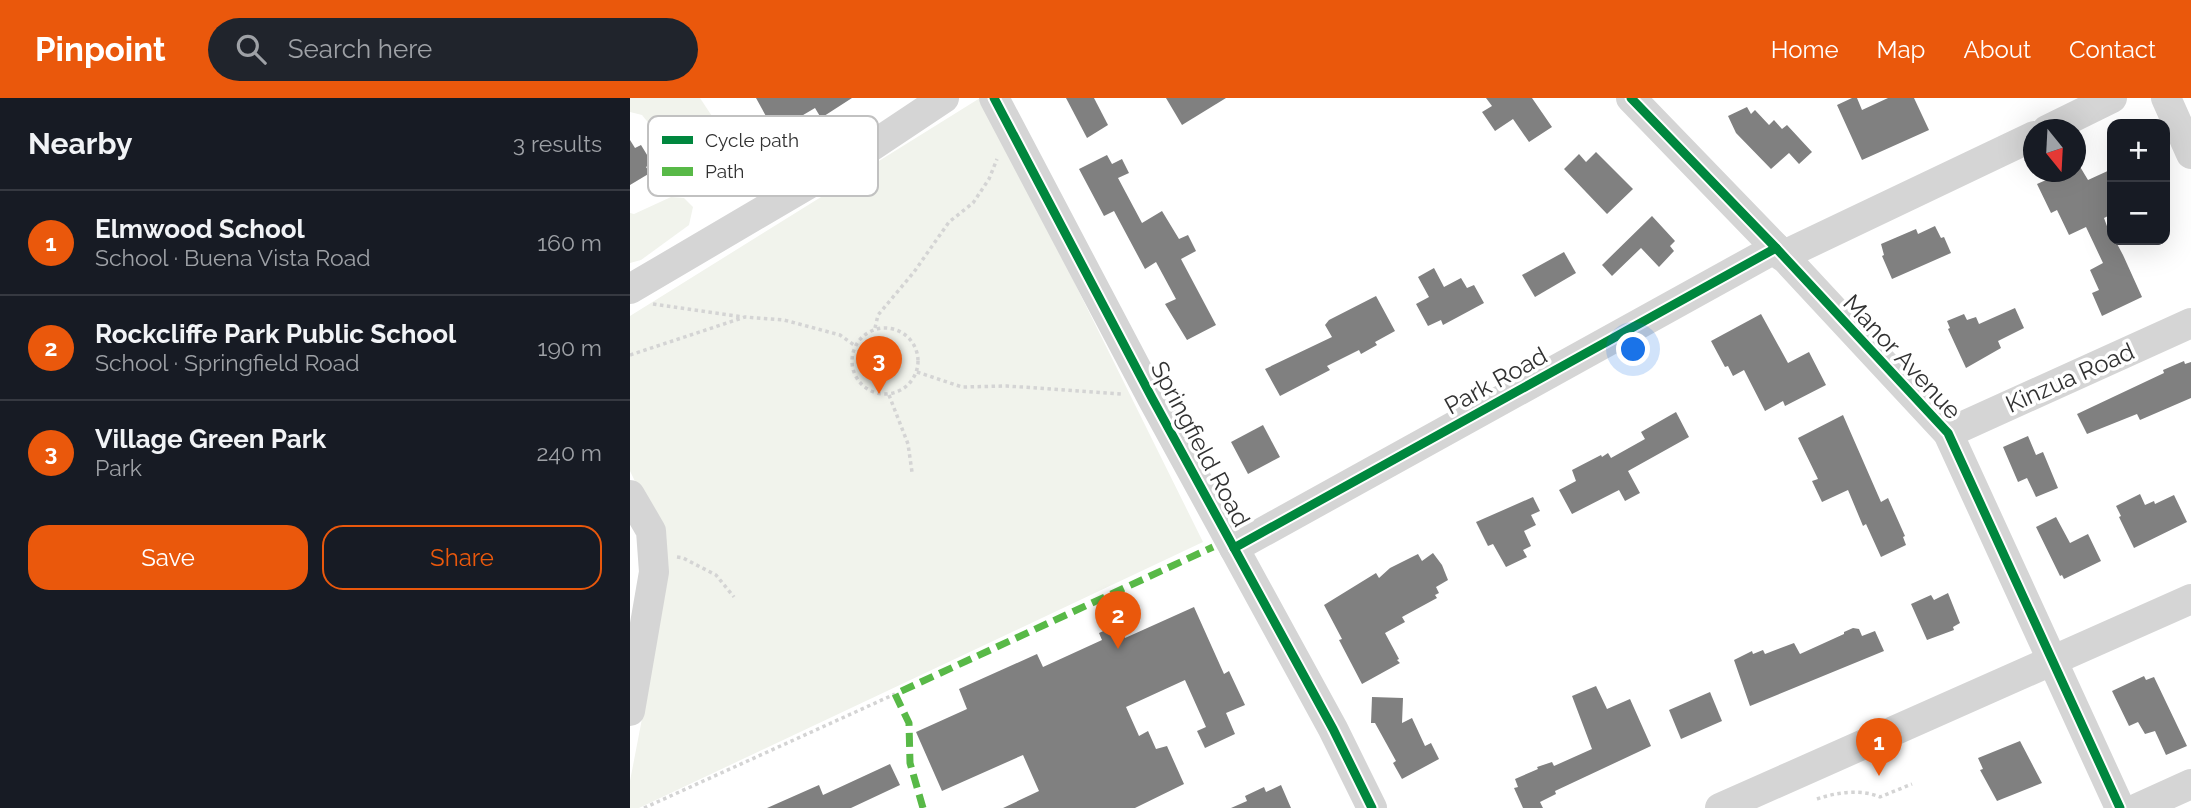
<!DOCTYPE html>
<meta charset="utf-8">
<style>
:root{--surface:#171b24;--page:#20242c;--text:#f1f3f6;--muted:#9ea1a6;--line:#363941;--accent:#ea580c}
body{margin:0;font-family:Raleway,sans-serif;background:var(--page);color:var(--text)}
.controls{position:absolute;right:21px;top:21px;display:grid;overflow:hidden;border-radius:14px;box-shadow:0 7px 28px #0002}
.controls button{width:63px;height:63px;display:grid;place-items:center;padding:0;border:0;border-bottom:2px solid var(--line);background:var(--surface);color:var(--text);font:35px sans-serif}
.compass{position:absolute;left:1393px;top:21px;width:63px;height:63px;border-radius:50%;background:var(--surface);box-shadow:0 7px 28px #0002;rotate:162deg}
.you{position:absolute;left:1004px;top:252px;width:24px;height:24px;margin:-18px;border:5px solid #fff;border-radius:50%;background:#1a73e8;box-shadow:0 0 0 10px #1a73e833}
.badge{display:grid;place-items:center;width:46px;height:46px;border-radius:50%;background:var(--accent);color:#fff;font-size:23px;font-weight:700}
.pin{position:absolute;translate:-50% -58px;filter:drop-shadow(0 2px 4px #0008)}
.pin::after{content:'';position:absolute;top:37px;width:24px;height:21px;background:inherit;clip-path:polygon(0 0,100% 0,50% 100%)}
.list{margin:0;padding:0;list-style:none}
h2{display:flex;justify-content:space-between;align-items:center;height:91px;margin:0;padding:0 28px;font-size:30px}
h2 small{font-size:23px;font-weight:400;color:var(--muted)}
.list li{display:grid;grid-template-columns:46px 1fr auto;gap:21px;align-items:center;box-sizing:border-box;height:105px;padding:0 28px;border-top:2px solid var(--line)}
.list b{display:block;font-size:26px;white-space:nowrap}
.list p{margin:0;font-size:23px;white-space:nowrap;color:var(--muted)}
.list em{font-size:23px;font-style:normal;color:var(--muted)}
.actions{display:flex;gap:14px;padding:21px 28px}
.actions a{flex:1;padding:16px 0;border:2px solid var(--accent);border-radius:21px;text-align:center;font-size:24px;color:var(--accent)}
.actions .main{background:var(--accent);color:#fff}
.icon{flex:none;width:38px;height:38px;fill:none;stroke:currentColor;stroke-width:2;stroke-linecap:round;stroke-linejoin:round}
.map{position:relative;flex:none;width:1561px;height:710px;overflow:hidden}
header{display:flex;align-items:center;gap:42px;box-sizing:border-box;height:98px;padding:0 35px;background:var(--accent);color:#fff}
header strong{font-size:33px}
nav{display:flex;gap:38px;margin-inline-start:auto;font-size:24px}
.search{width:490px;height:63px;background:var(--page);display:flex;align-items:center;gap:18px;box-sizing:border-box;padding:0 24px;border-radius:38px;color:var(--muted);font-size:26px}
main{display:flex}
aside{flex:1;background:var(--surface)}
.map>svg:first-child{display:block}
.green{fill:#f1f3ec}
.building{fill:#808080}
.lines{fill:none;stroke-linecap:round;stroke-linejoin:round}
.path{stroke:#d4d4d4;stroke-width:3.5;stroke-dasharray:3.5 3.5;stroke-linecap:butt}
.minor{stroke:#d5d5d5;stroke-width:30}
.quiet{stroke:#58b947;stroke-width:7;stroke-dasharray:14 7;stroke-linecap:butt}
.cycleway-casing{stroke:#fff;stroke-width:13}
.cycleway{stroke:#00873e;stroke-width:9}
.labels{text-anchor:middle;stroke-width:7;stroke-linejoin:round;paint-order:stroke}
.street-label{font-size:24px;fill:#313131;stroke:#fff}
.key{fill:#fff;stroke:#c1c1c1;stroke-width:2}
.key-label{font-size:19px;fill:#313131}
</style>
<header>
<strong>Pinpoint</strong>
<div class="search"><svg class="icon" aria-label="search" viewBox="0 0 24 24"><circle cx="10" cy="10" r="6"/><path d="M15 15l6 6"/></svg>Search here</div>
<nav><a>Home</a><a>Map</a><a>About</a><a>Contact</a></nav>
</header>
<main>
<aside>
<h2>Nearby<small>3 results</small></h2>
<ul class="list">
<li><span class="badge">1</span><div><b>Elmwood School</b><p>School · Buena Vista Road</p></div><em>160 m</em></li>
<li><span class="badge">2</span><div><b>Rockcliffe Park Public School</b><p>School · Springfield Road</p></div><em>190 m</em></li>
<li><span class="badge">3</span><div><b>Village Green Park</b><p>Park</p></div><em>240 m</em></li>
</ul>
<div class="actions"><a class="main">Save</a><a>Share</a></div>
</aside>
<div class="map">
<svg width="1561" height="710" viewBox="0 0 1561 710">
<rect width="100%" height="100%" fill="#fff"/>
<g class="green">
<polygon points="0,0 70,0 97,41 77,65 62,67 30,39 12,17 0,14"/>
<polygon points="350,0 353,0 573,444 9,710 0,710 0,683 21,574 29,433 0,373 0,218"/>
<polygon points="41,99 54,100 63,109 59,127 11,162 0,165 0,115 4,116"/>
</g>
<g class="building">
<polygon points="126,0 222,0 191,20 185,10 146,33 143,28 142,29"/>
<polygon points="436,0 464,0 478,27 457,40"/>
<polygon points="536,0 596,0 552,27"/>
<polygon points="856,0 902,0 922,29 899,44 883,21 865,33 852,14 862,8"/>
<polygon points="1222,0 1227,0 1232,12 1258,0 1284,0 1299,32 1232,62 1207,7"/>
<polygon points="1117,9 1121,16 1125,12 1139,27 1144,22 1152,31 1157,27 1182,54 1169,66 1159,55 1141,71 1106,35 1098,18"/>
<polygon points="0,42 5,50 11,47 22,65 16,69 20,75 0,87"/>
<polygon points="966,54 1003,91 977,116 934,71 949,56 956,64"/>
<polygon points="477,57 482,66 492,61 499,75 488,80 512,125 532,113 549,141 558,137 566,153 551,161 552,163 586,227 557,242 535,206 546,201 526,164 515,171 484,113 474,118 449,71"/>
<polygon points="1449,67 1458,82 1482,71 1482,116 1474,120 1482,142 1485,142 1493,157 1512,199 1472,218 1462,195 1469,192 1460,172 1473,165 1456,129 1439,137 1427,112 1421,115 1407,86 1434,74 1446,74 1446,68"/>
<polygon points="1022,118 1045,143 1040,148 1044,153 1029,169 1011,150 982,178 972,167"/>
<polygon points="1305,128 1311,140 1314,139 1321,155 1262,181 1252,158 1254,157 1251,146 1286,131 1288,136"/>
<polygon points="934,154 946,175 905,199 892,177"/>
<polygon points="804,170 814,189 831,180 837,190 844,187 854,205 813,227 811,222 798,228 786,206 799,199 788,179"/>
<polygon points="746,198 765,233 745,244 747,247 731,256 729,252 697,268 700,272 650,298 635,271 702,239 695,227 699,222"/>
<polygon points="1385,210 1394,230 1368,243 1371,250 1336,270 1318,231 1320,230 1317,223 1334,216 1337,222 1346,219 1349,226"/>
<polygon points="1131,216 1158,265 1179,254 1196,287 1155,308 1153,303 1135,313 1114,272 1103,278 1098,268 1095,269 1081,243"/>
<polygon points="1554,263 1555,266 1561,264 1561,300 1510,322 1507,316 1457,336 1447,316 1534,275 1533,272"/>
<polygon points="1046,314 1059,339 998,373 1010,395 995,403 989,392 942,416 929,392 946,383 942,372 971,357 972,359 978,355 981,360 1015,341 1011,334"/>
<polygon points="1213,317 1251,404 1258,400 1275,438 1273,439 1276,447 1251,459 1236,426 1233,428 1218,392 1192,404 1182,383 1188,381 1168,340"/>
<polygon points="633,327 650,359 618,376 601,344"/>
<polygon points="1398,338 1406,357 1413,354 1428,390 1406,399 1397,380 1388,384 1373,349"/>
<polygon points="1510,396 1515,407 1524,403 1525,406 1544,397 1557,424 1504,450 1489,419 1491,418 1486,408"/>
<polygon points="903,399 910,413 901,417 906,427 894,433 901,448 893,452 897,459 876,469 863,446 858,448 846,424"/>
<polygon points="1426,419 1440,445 1458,436 1471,463 1434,481 1432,477 1430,478 1406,429"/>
<polygon points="803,455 812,467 818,482 806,489 809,495 805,497 807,500 772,519 775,524 755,535 769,561 767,562 770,565 732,586 709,542 712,541 694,507 746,475 749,480 760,470 788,456 792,463"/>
<polygon points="1318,495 1330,525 1323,529 1324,532 1297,542 1281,506 1301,497 1304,502"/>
<polygon points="564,509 594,576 599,573 615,607 596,615 605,636 575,650 567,633 576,629 555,582 496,609 509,638 518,633 526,651 537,648 554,686 505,710 373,710 409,693 393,657 312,693 286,634 337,611 329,591 407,556 413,569 472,542 469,535 489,526 495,540"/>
<polygon points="1223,530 1229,531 1232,538 1245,533 1254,553 1120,608 1104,562 1122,553 1123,556 1133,552 1135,556 1164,545 1170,556 1214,536 1214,534"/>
<polygon points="1514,578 1516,582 1524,579 1557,648 1536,657 1525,633 1515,636 1508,624 1499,628 1482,593"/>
<polygon points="966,588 977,611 1000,601 1021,648 925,693 926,696 910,704 913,710 893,710 884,690 888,689 885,681 908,671 907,669 922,664 924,668 962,651 942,598"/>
<polygon points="1080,594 1092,623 1051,641 1039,612"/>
<polygon points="742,599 773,600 772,625 782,620 795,648 801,645 809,661 772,681 763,665 766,663 745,625 741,625"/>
<polygon points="1390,643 1412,685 1367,703 1350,672 1353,671 1348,660"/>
<polygon points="260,666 270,687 221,710 137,710 189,687 193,697"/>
<polygon points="651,687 661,710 601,710 617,703 615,698 634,689 636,694"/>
</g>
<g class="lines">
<g class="path">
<polyline points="23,206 113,219"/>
<circle cx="255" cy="263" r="33"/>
<polyline points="245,230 248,217 284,174 319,124 343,105 359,81 367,61"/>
<polyline points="0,257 115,219 154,222 184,230 210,237 224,247"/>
<polyline points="287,274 332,289 377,288 492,296"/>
<polyline points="259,297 278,346 282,374"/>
<polyline points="47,459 53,460 86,477 104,499"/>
<path d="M1187,701C1207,694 1231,691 1250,699L1282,686"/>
<polyline points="14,710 265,596"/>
</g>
<g class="minor">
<polyline points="364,0 522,300 703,631 742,710"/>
<polyline points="1001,0 1146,150 1318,335 1490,710"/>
<polyline points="1536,0 1561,56"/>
<polyline points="1417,32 1482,0"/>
<polyline points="1152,158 1404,38"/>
<polyline points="0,191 233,54 314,0"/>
<polyline points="1318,335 1561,225"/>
<polyline points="0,397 21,433 24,474 0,613"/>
<polyline points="604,450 1146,150"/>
<polyline points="1090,710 1561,501"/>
<polyline points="1508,710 1561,686"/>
</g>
<polyline class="quiet" points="293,710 280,665 279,625 265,596 583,449"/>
<g class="cycleway-casing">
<g id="cycleway">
<polyline points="364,0 522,300 703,631 742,710"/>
<polyline points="1001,0 1146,150 1318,335 1490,710"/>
<polyline points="604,450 1146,150"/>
</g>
</g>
<use href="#cycleway" class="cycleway"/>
</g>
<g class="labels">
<g class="street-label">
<text transform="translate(1272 259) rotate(47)" y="8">Manor Avenue</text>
<text transform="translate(1440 280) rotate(-24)" y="8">Kinzua Road</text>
<text transform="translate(866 283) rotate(-29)" y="8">Park Road</text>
<text transform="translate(570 346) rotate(62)" y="8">Springfield Road</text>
</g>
</g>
<rect x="18" y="18" width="230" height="80" rx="10" class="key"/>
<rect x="32" y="38" width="31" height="8" fill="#00873e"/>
<rect x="32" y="69" width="31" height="9" fill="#58b947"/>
<g class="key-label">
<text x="75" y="49">Cycle path</text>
<text x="75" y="80">Path</text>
</g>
</svg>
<div class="controls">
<button>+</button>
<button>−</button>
</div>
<svg class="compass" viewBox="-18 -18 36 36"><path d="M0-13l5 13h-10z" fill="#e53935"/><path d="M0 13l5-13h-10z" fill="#9ea1a6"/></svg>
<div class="you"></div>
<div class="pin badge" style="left:1249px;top:678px">1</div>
<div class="pin badge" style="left:488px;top:551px">2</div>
<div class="pin badge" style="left:249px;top:296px">3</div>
</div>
</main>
